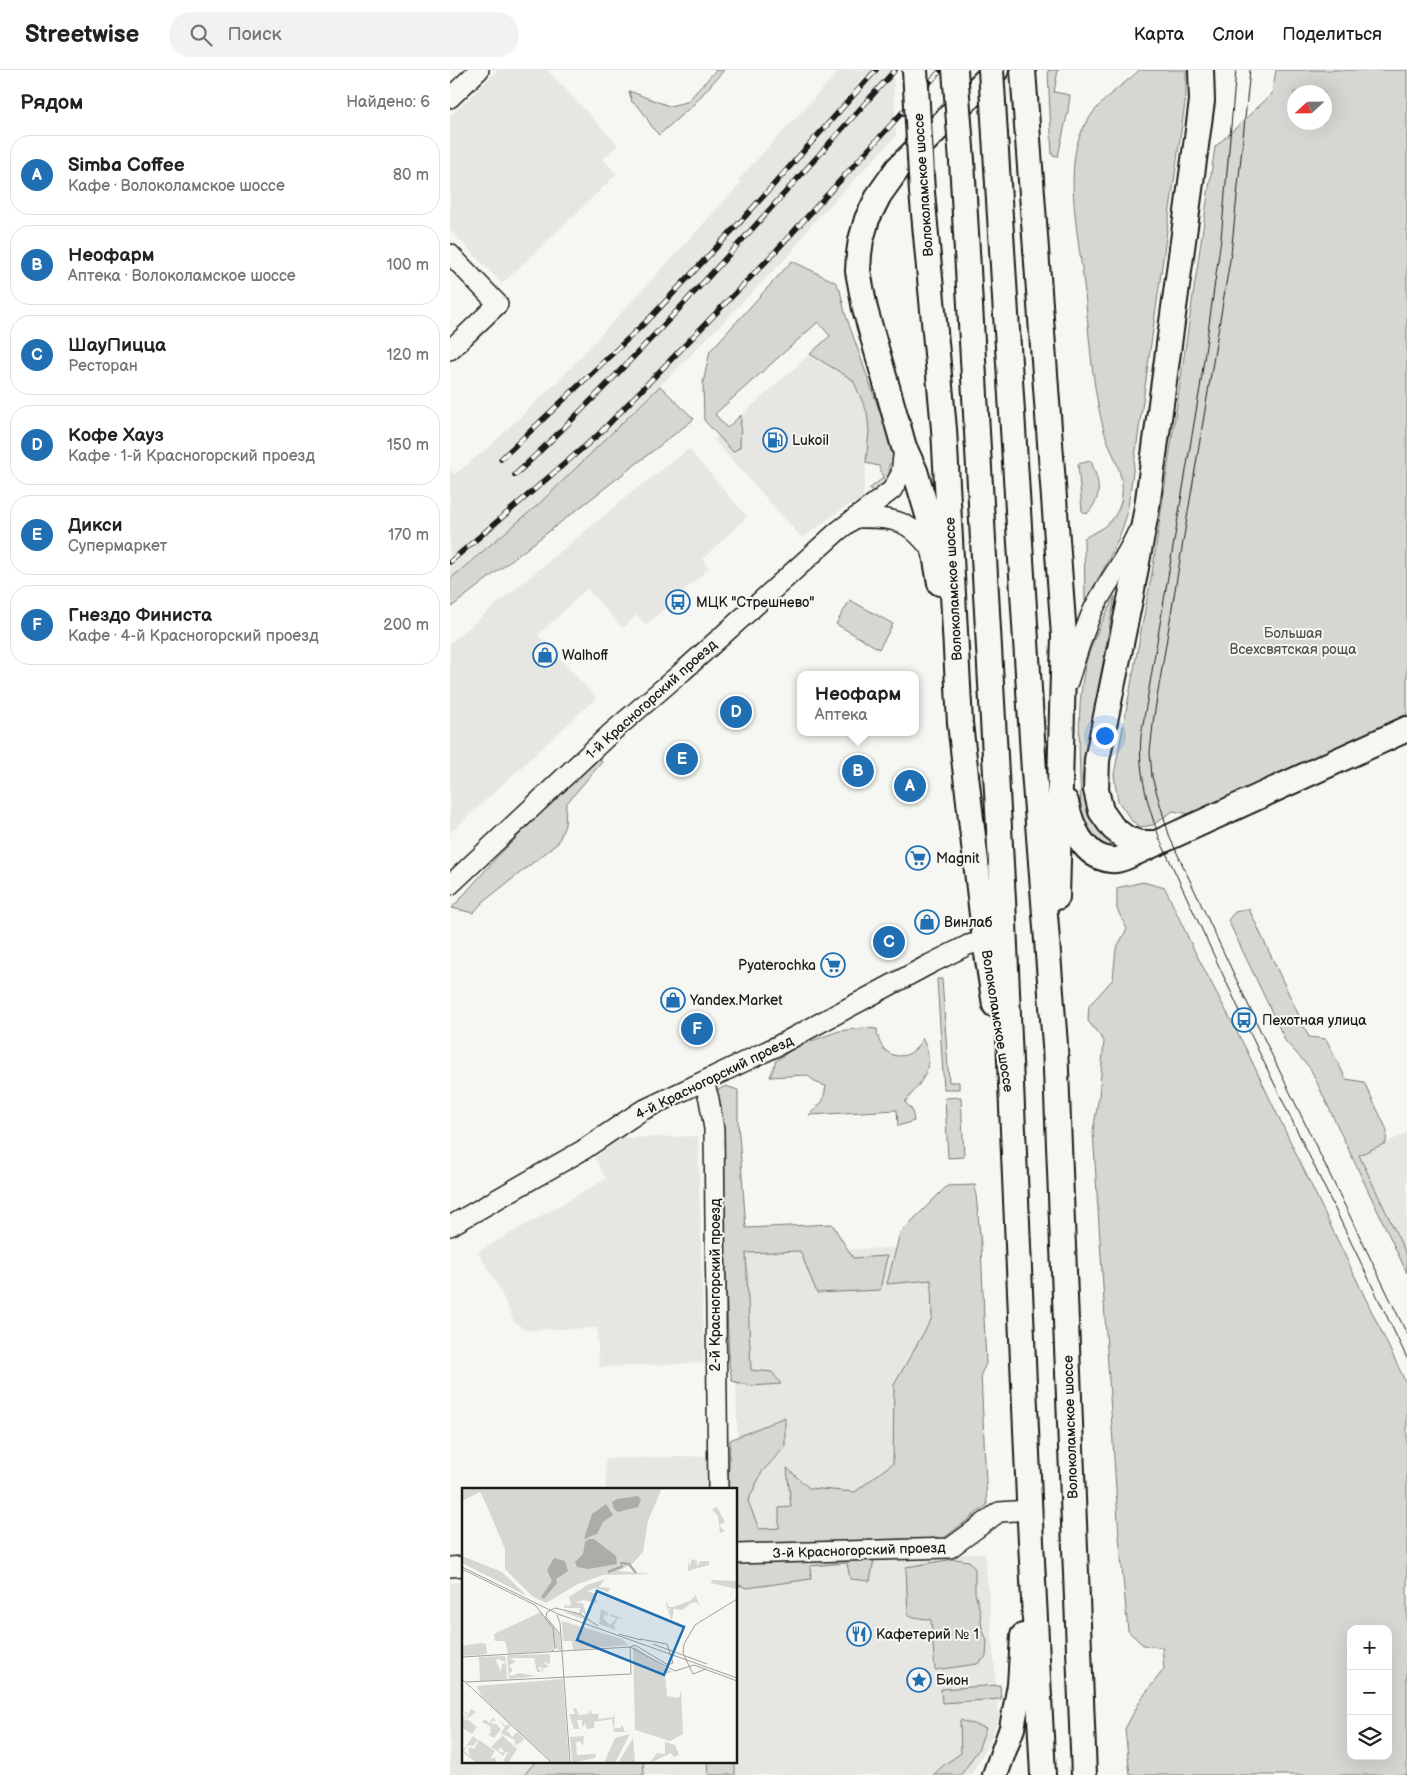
<!DOCTYPE html>
<html lang="ru">
<meta charset="utf-8">
<style>
:root{--surface:#fff;--page:#f2f2f2;--text:#222;--muted:#767676;--line:#e0e0e0;--accent:#1f6fb2}
body{margin:0;font-family:"Balsamiq Sans",sans-serif;background:var(--page);color:var(--text)}
.controls{position:absolute;right:15px;bottom:15px;display:grid;overflow:hidden;border-radius:10px;box-shadow:0 5px 20px #0002}
.controls button{width:45px;height:45px;display:grid;place-items:center;padding:0;border:0;border-bottom:1px solid var(--line);background:var(--surface);color:var(--text);font:25px sans-serif}
.compass{position:absolute;left:837px;top:15px;width:45px;height:45px;border-radius:50%;background:var(--surface);box-shadow:0 5px 20px #0002;rotate:248deg}
.you{position:absolute;left:654px;top:665px;width:18px;height:18px;margin:-12px;border:4px solid #fff;border-radius:50%;background:#1a73e8;box-shadow:0 0 0 8px #1a73e833}
.badge{display:grid;place-items:center;width:32px;height:32px;border-radius:50%;background:var(--accent);color:#fff;font-size:16px;font-weight:700}
.pin{position:absolute;translate:-50% -50%;border:2px solid #fff;box-shadow:0 1px 5px #0006}
.popup{position:absolute;left:347px;top:601px;width:122px;height:65px;box-sizing:border-box;display:grid;place-content:center;border-radius:10px;background:var(--surface);filter:drop-shadow(0 1px 4px #0005);font-size:16px;white-space:nowrap;color:var(--muted)}
.popup b{font-size:19px;color:var(--text)}
.popup::after{content:'';position:absolute;left:50%;top:100%;margin-left:-10px;border:10px solid transparent;border-top-color:var(--surface)}
.list{margin:0;padding:0;list-style:none}
h2{display:flex;justify-content:space-between;align-items:center;height:65px;margin:0;padding:0 20px;font-size:21px}
h2 small{font-size:16px;font-weight:400;color:var(--muted)}
.list li{display:grid;grid-template-columns:32px 1fr auto;gap:15px;align-items:center;box-sizing:border-box;height:80px;margin:0 10px 10px;padding:0 10px;border:1px solid var(--line);border-radius:20px}
.list b{display:block;font-size:19px;white-space:nowrap}
.list p{margin:0;font-size:16px;white-space:nowrap;color:var(--muted)}
.list em{font-size:16px;font-style:normal;color:var(--muted)}
.icon{flex:none;width:28px;height:28px;fill:none;stroke:currentColor;stroke-width:2;stroke-linecap:round;stroke-linejoin:round}
.map{position:relative;flex:none;width:957px;height:1705px;overflow:hidden}
header{display:flex;align-items:center;gap:30px;box-sizing:border-box;height:70px;padding:0 25px;background:var(--surface);border-bottom:1px solid var(--line)}
header strong{font-size:24px}
nav{display:flex;gap:28px;margin-inline-start:auto;font-size:18px}
.search{width:350px;height:45px;background:var(--page);display:flex;align-items:center;gap:12px;box-sizing:border-box;padding:0 18px;border-radius:28px;color:var(--muted);font-size:19px}
main{display:flex}
aside{flex:1;background:var(--surface)}
.map>svg:first-child{display:block}
.built{fill:#e6e6e2}
.green{fill:#d6d6d2;stroke:#797977;fill-rule:evenodd}
.lines{fill:none;stroke-linecap:round;stroke-linejoin:round}
.minor-casing{stroke:#1c1c1c;stroke-width:22}
.major-casing{stroke:#1c1c1c;stroke-width:28}
.minor{stroke:#f6f6f2;stroke-width:19}
.major{stroke:#f6f6f2;stroke-width:24}
.tram{stroke:#1c1c1c;stroke-width:1}
.rail-casing{stroke:#1c1c1c;stroke-width:5.5}
.rail{stroke:#f6f6f2;stroke-width:4;stroke-dasharray:11;stroke-linecap:butt}
.major-bridge-casing{stroke:#1c1c1c;stroke-width:28;stroke-linecap:butt}
.major-bridge{stroke:#f6f6f2;stroke-width:24}
.labels{text-anchor:middle;stroke-width:4;stroke-linejoin:round;paint-order:stroke}
.street-label{font-size:14px;fill:#1c1c1c;stroke:#f6f6f2}
.poi-label{font-size:14px;fill:#1c1c1c;stroke:#f6f6f2;text-anchor:start}
.park-label{font-size:14px;fill:#545453;stroke:#f6f6f2}
.inset-river{fill:none;stroke:#acaca9;stroke-width:2.5}
.inset-road{fill:none;stroke:#9f9f9c;stroke-width:1}
.view{fill:#1f6fb2;fill-opacity:0.15;stroke:#1f6fb2;stroke-width:2.5}
.inset-edge{fill:none;stroke:#1c1c1c;stroke-width:2.5}
</style>
<header>
<strong>Streetwise</strong>
<div class="search"><svg class="icon" aria-label="search" viewBox="0 0 24 24"><circle cx="10" cy="10" r="6"/><path d="M15 15l6 6"/></svg>Поиск</div>
<nav><a>Карта</a><a>Слои</a><a>Поделиться</a></nav>
</header>
<main>
<aside>
<h2>Рядом<small>Найдено: 6</small></h2>
<ul class="list">
<li><span class="badge">A</span><div><b>Simba Coffee</b><p>Кафе · Волоколамское шоссе</p></div><em>80 m</em></li>
<li><span class="badge">B</span><div><b>Неофарм</b><p>Аптека · Волоколамское шоссе</p></div><em>100 m</em></li>
<li><span class="badge">C</span><div><b>ШауПицца</b><p>Ресторан</p></div><em>120 m</em></li>
<li><span class="badge">D</span><div><b>Кофе Хауз</b><p>Кафе · 1-й Красногорский проезд</p></div><em>150 m</em></li>
<li><span class="badge">E</span><div><b>Дикси</b><p>Супермаркет</p></div><em>170 m</em></li>
<li><span class="badge">F</span><div><b>Гнездо Финиста</b><p>Кафе · 4-й Красногорский проезд</p></div><em>200 m</em></li>
</ul>
</aside>
<div class="map">
<svg width="957" height="1705" viewBox="0 0 957 1705">
<rect width="100%" height="100%" fill="#f6f6f2"/>
<filter id="ink" filterUnits="userSpaceOnUse"><feTurbulence type="fractalNoise" baseFrequency=".02" numOctaves="2"/><feDisplacementMap in="SourceGraphic" scale="10" xChannelSelector="R" yChannelSelector="G"/><feConvolveMatrix kernelMatrix="1 2 1 2 8 2 1 2 1" color-interpolation-filters="sRGB"/></filter>
<g filter="url(#ink)">
<g class="built">
<polygon points="48,0 97,0 168,75 153,89 167,104 52,214 0,160 0,46"/>
<polygon points="390,0 443,0 446,66 360,156 342,182 210,316 89,434 0,509 0,400 5,404 40,376 111,308 291,113 288,110"/>
<polygon points="360,284 404,311 417,342 419,361 413,427 409,431 395,437 352,468 264,370"/>
<polygon points="239,379 297,447 252,489 259,498 196,555 187,545 173,558 137,519 88,565 146,628 0,763 0,573 180,424"/>
<polygon points="173,1063 176,1068 248,1066 254,1293 149,1297 147,1258 75,1260 64,1251 47,1214 28,1182 156,1109 145,1088"/>
<polygon points="957,1063 957,1186 909,1085"/>
<polygon points="510,1176 514,1454 498,1468 290,1473 283,1183"/>
<polygon points="256,1386 257,1419 156,1419 155,1389"/>
<polygon points="535,1483 549,1648 538,1675 521,1705 0,1705 0,1513 14,1512 14,1691 286,1691 286,1493"/>
</g>
<g class="green">
<path d="M266,0H274L245,33L209,65C197,54 196,40 182,32L179,21L219,36L237,32Z"/>
<polygon points="598,0 608,0 604,22 620,25 618,41 608,86 602,85"/>
<path d="M689,0H736V26L677,444C668,476 652,502 635,531L634,468C654,458 669,450 672,425C675,401 657,377 652,353C641,308 639,260 634,214C629,172 617,115 627,74C634,49 650,33 669,17C675,12 684,6 689,0Z"/>
<path d="M826,0H957V644L740,744L723,741L703,755L691,757L682,751L668,731L664,705L702,503L765,77L822,24ZM844,22H874V52H844Z"/>
<path d="M342,191L385,212L390,220L395,243L443,380L446,394H439C440,408 439,413 428,422L423,421L419,419L433,408L429,396L416,393L419,361L417,342L403,310L360,284L380,266L368,252L265,344L277,358L291,345L290,377L283,382L254,350L253,313L260,281Z"/>
<polygon points="210,316 244,349 0,538 0,509 89,434"/>
<path d="M641,391C649,413 654,425 637,444L632,441L628,394Z"/>
<path d="M665,526L632,710L641,743L669,776C648,781 633,756 631,738C630,729 631,720 630,711C629,671 627,628 637,589C644,567 654,547 665,526Z"/>
<polygon points="400,530 443,554 429,579 386,554"/>
<polygon points="150,688 152,692 116,734 115,755 108,773 33,832 23,843 2,838 48,786 145,689"/>
<path d="M693,812L715,818L743,878L796,979L957,1315V1705H680L675,1659L691,1629L714,1599L712,1577L693,1575L678,1561L669,1466L643,1061L649,1026L654,971L638,951L639,935L648,926L663,909L666,879L677,859L667,839V818ZM901,1559H938V1686H901Z"/>
<polygon points="799,839 859,967 876,969 896,1009 914,1012 937,1060 936,1073 909,1085 957,1186 957,1203 860,998 836,972 778,850 785,842"/>
<polygon points="487,909 492,909 499,1012 509,1012 509,1019 494,1019"/>
<path d="M414,958L427,959C428,990 461,996 472,968C487,996 473,1010 455,1032L462,1040L464,1051L448,1056L447,1040L359,1045L373,1031L376,1016L367,1013L357,1005L320,1007L326,991L345,977L389,961Z"/>
<polygon points="276,1016 288,1020 288,1051 296,1158 382,1154 403,1188 437,1186 430,1220 367,1223 350,1181 296,1183 301,1300 322,1302 331,1314 301,1316 282,1311 279,1293 272,1097 266,1026 268,1020"/>
<polygon points="511,1027 514,1087 498,1088 495,1028"/>
<polygon points="525,1115 531,1175 536,1294 531,1304 537,1435 490,1471 427,1474 420,1511 400,1509 397,1493 360,1496 361,1509 297,1518 286,1514 286,1419 278,1419 280,1370 335,1347 335,1377 312,1402 298,1431 309,1459 329,1458 329,1438 341,1437 337,1398 359,1418 405,1422 443,1393 444,1315 482,1248 481,1210 437,1214 450,1163 497,1116"/>
<polygon points="504,1489 519,1491 525,1499 525,1523 530,1541 532,1558 537,1571 536,1587 527,1594 485,1600 481,1550 458,1546 456,1497"/>
<polygon points="550,1615 551,1629 492,1633 491,1619"/>
<polygon points="510,1650 536,1658 528,1680 511,1705 483,1705 494,1695 511,1683"/>
<polygon points="86,1691 193,1691 194,1705 74,1705"/>
<polygon points="257,1691 285,1691 285,1705 258,1705"/>
</g>
<g class="lines">
<g class="minor-casing">
<g id="minor">
<polyline points="0,28 29,0"/>
<polyline points="0,184 48,234 0,280"/>
<path d="M405,448C447,447 460,450 485,485"/>
<path d="M618,612C626,588 633,561 644,538C657,513 675,490 687,463"/>
<polyline points="0,815 162,662 232,602 388,461 442,420 451,404 454,377"/>
<polyline points="254,1012 259,1029 264,1059 268,1419"/>
<polyline points="0,1156 133,1080 191,1041 325,977 480,894 518,875 535,871"/>
<polyline points="286,1484 500,1478 549,1442 580,1440"/>
<polyline points="0,1497 14,1496"/>
</g>
</g>
<g class="major-casing">
<g id="major">
<polyline points="573,0 614,566 607,827"/>
<polyline points="545,65 584,701 605,975 634,1705"/>
<polyline points="512,91 553,830 580,1452 593,1705"/>
<polyline points="472,122 494,359 510,653 535,871 545,935"/>
<polyline points="490,513 478,445 465,401 454,377 415,239 408,201 409,184 411,170 417,149 429,125 448,98 546,0"/>
<path d="M616,732C621,756 633,787 661,790C666,791 671,789 676,787L957,659"/>
<polyline points="707,773 691,773 677,769 663,758 651,741 646,720 647,690 681,525 697,437 752,31 751,0"/>
<polyline points="545,1705 562,1658 570,1615 573,1566"/>
</g>
</g>
<use href="#minor" class="minor"/>
<use href="#major" class="major"/>
<g class="tram">
<path d="M786,0L771,169L750,318L691,666C688,703 698,737 711,772L809,982L957,1288"/>
<polyline points="800,0 781,184 704,646 700,682 702,707 720,768 818,977 957,1264"/>
</g>
<g class="rail-casing">
<g id="rail">
<polyline points="51,389 201,247 292,150 426,0"/>
<path d="M65,405C199,278 321,138 445,0"/>
<polyline points="0,492 149,364 324,183 491,0"/>
</g>
</g>
<use href="#rail" class="rail"/>
<g class="major-bridge-casing">
<g id="major-bridge">
<polyline points="465,0 472,122"/>
<polyline points="505,0 512,91"/>
<polyline points="541,0 545,65"/>
</g>
</g>
<use href="#major-bridge" class="major-bridge"/>
</g>
</g>
<defs>
<g id="fuel-ring" transform="scale(1.25)"><circle r="9.5" fill="#f6f6f2" stroke="#1f6fb2" stroke-width="1.5"/><path d="M-5.5-6h7V0h2V4h1.3V-2.5L3-4.5l.8-.8L6-3V5H2.5V1h-1V6h-7ZM-4.2-4.7v3.2H.2V-4.7Z" fill="#1f6fb2"/></g>
<g id="bus-ring" transform="scale(1.25)"><circle r="9.5" fill="#f6f6f2" stroke="#1f6fb2" stroke-width="1.5"/><path d="M-5-6H5V4H4V6H2V4H-2V6H-4V4H-5ZM-3.5-4V0h7V-4ZM-3.5 1.2v1.5H-2V1.2ZM2 1.2v1.5H3.5V1.2Z" fill="#1f6fb2"/></g>
<g id="shop-ring" transform="scale(1.25)"><circle r="9.5" fill="#f6f6f2" stroke="#1f6fb2" stroke-width="1.5"/><path d="M-5-2.5h2.3a2.7 3.5 0 0 1 5.4 0H5L5.5 6h-11ZM-1.5-2.5h3a1.5 2.3 0 0 0-3 0Z" fill="#1f6fb2"/></g>
<g id="supermarket-ring" transform="scale(1.25)"><circle r="9.5" fill="#f6f6f2" stroke="#1f6fb2" stroke-width="1.5"/><path d="M-6-5.5h2.5l.6 2H6L4.5 2H-2.5L-4.4-4H-6ZM-1.5 3.2a1.3 1.3 0 1 0 .1 0ZM3 3.2a1.3 1.3 0 1 0 .1 0Z" fill="#1f6fb2"/></g>
<g id="restaurant-ring" transform="scale(1.25)"><circle r="9.5" fill="#f6f6f2" stroke="#1f6fb2" stroke-width="1.5"/><path d="M-5-6h1v4h1v-4h1v4h1v-4h1v5L-1.5 .5V6h-2V.5L-5-1ZM5-6V6H3V1.5H1.5Q1.5-4 5-6Z" fill="#1f6fb2"/></g>
<g id="sight-ring" transform="scale(1.25)"><circle r="9.5" fill="#f6f6f2" stroke="#1f6fb2" stroke-width="1.5"/><path d="M0-6L1.8-2.2L6-1.7L2.9 1.2L3.7 5.4L0 3.3L-3.7 5.4L-2.9 1.2L-6-1.7L-1.8-2.2Z" fill="#1f6fb2"/></g>
</defs>
<g fill-rule="evenodd">
<use href="#fuel-ring" x="325" y="370"/>
<use href="#bus-ring" x="228" y="532"/>
<use href="#shop-ring" x="95" y="585"/>
<use href="#supermarket-ring" x="468" y="788"/>
<use href="#shop-ring" x="477" y="852"/>
<use href="#supermarket-ring" x="383" y="895"/>
<use href="#shop-ring" x="223" y="930"/>
<use href="#bus-ring" x="794" y="950"/>
<use href="#restaurant-ring" x="409" y="1564"/>
<use href="#sight-ring" x="469" y="1610"/>
</g>
<g class="labels">
<g class="street-label">
<text transform="translate(473 115) rotate(-94)" y="5">Волоколамское шоссе</text>
<text transform="translate(503 519) rotate(-93)" y="5">Волоколамское шоссе</text>
<text transform="translate(201 629) rotate(-42)" y="5">1-й Красногорский проезд</text>
<text transform="translate(548 951) rotate(81)" y="5">Волоколамское шоссе</text>
<text transform="translate(264 1007) rotate(-26)" y="5">4-й Красногорский проезд</text>
<text transform="translate(265 1215) rotate(-90)" y="5">2-й Красногорский проезд</text>
<text transform="translate(620 1357) rotate(-92)" y="5">Волоколамское шоссе</text>
<text transform="translate(409 1480) rotate(-2)" y="5">3-й Красногорский проезд</text>
</g>
<g class="poi-label">
<text x="342" y="375">Lukoil</text>
<text x="246" y="537">МЦК "Стрешнево"</text>
<text x="112" y="590">Walhoff</text>
<text x="486" y="793">Magnit</text>
<text x="494" y="857">Винлаб</text>
<text x="366" y="900" text-anchor="end">Pyaterochka</text>
<text x="240" y="935">Yandex.Market</text>
<text x="812" y="955">Пехотная улица</text>
<text x="426" y="1569">Кафетерий № 1</text>
<text x="486" y="1615">Бион</text>
</g>
<g class="park-label">
<text x="843" y="568">Большая<tspan x="843" dy="16">Всехсвятская роща</tspan></text>
</g>
</g>
<g transform="translate(12 1418)">
<rect width="275" height="275" fill="#f6f6f2"/>
<path d="M0,0H200L186,33L181,64L170,76L156,83L190,86L141,87L116,96L84,115L70,108L43,81V61L24,16L18,4L0,13ZM255,19L263,34L257,37L263,43L258,45L256,28L250,21ZM0,68L40,84L65,108L0,75ZM226,71L227,79L230,71L235,73V79L238,73H247V77L226,83ZM143,91L137,99L148,100L146,104L134,100L125,103L133,106L135,115L121,112L113,115H121L125,130L121,124L119,126L124,132L101,124L117,125L118,120H102L104,114V118L109,117L107,109L125,97ZM250,92L275,93V101L249,95ZM230,100L240,122L236,115L231,114L220,122L212,121L210,133L206,122L209,120L205,121L204,112L207,119H211L228,113L233,108ZM139,121L146,125V128L141,124L143,127L141,130L148,137L155,130L148,128L149,126L164,132L156,130L152,137L154,142L137,136ZM79,124L98,147L99,163L92,159L89,163L46,166L43,153H33L32,146ZM100,133L160,151L166,157L111,162L110,153H101ZM19,155L24,156L25,166L42,165L0,168V158ZM171,158L210,184L203,186L205,208L217,210L219,202L221,246L208,253L173,242ZM88,166V176L81,174L87,179L81,180V186L79,179H76L79,184H75L72,170H48L54,174L47,177L51,183L47,185L49,188L57,185L75,188L47,191L45,169L47,167ZM43,168L44,174L35,171L34,173L39,184L40,176L44,175L45,191L18,193L17,169ZM101,191L107,275H91L20,209L14,198ZM111,220H114L117,227L126,226L129,222L130,226H137L136,231L152,229L153,221L152,240H158L160,237L163,244H152L150,231L132,234V240L125,241L123,235L120,239V232H115L117,241H112L107,226H113ZM9,221L14,224L5,231L15,239L10,246L0,240V232L4,226L2,225L6,224L2,231L4,232ZM31,230L34,233H28L31,236L30,238L33,235L39,241L32,250L26,246L29,245L28,238L20,234L23,231L29,237L27,234ZM36,231L44,238L46,236L49,238L43,244L46,243L50,249L55,244L62,251L46,275L41,273L47,263L44,265L38,259L36,263L43,265L42,268L29,259L40,248L38,245L55,261L61,252L53,258V252L39,245L43,239ZM168,246L153,275H142L153,250ZM11,248L16,252L11,258L6,257L2,263L8,268L6,262L8,259L12,261L17,252L33,263L28,271L33,269L34,275H15L0,264ZM122,248L121,258L118,253L114,255L115,267L134,266L133,270L110,275L108,249ZM171,250L173,274L156,275ZM203,254L213,257L217,267L212,269L209,265L188,275L195,265L203,266Z" fill="#d6d6d2"/>
<path d="M176,8L179,12L176,19L156,24L152,21L150,14L155,11ZM144,16L151,27L141,34L135,46L122,51L130,26ZM127,51H132L154,68L155,76L126,81L115,79L113,74L121,66L123,54ZM92,70L103,73L106,83L94,91L95,95L82,111L79,109L90,93L85,82Z" fill="#acaca9"/>
<path class="inset-river" d="M158,75L167,76L174,85M146,84L161,78"/>
<path class="inset-road" d="M0,79L96,126L275,190M0,81L73,117L91,140L93,160L89,164M95,127L98,135L108,275M98,146L84,129L85,124L93,120L118,126L136,138M157,146L179,152M191,156L245,176M168,159L173,157L206,177L211,175L205,156L178,151M0,169L168,159L213,183L232,177L275,193M244,181L231,186L221,165L222,156L233,137L275,111M0,191L90,275M4,194L169,186L168,159"/>
<path class="view" d="M135,103L222,139L202,187L115,152Z"/>
<rect width="275" height="275" class="inset-edge"/>
</g>
</svg>
<div class="controls">
<button>+</button>
<button>−</button>
<button><svg class="icon" aria-label="layers" viewBox="0 0 24 24"><path d="M12 4l9 5-9 5-9-5zM3 14l9 5 9-5"/></svg></button>
</div>
<svg class="compass" viewBox="-18 -18 36 36"><path d="M0-13l5 13h-10z" fill="#e53935"/><path d="M0 13l5-13h-10z" fill="#767676"/></svg>
<div class="you"></div>
<div class="pin badge" style="left:460px;top:716px">A</div>
<div class="pin badge" style="left:408px;top:701px">B</div>
<div class="popup"><b>Неофарм</b>Аптека</div>
<div class="pin badge" style="left:439px;top:872px">C</div>
<div class="pin badge" style="left:286px;top:642px">D</div>
<div class="pin badge" style="left:232px;top:689px">E</div>
<div class="pin badge" style="left:247px;top:959px">F</div>
</div>
</main>
